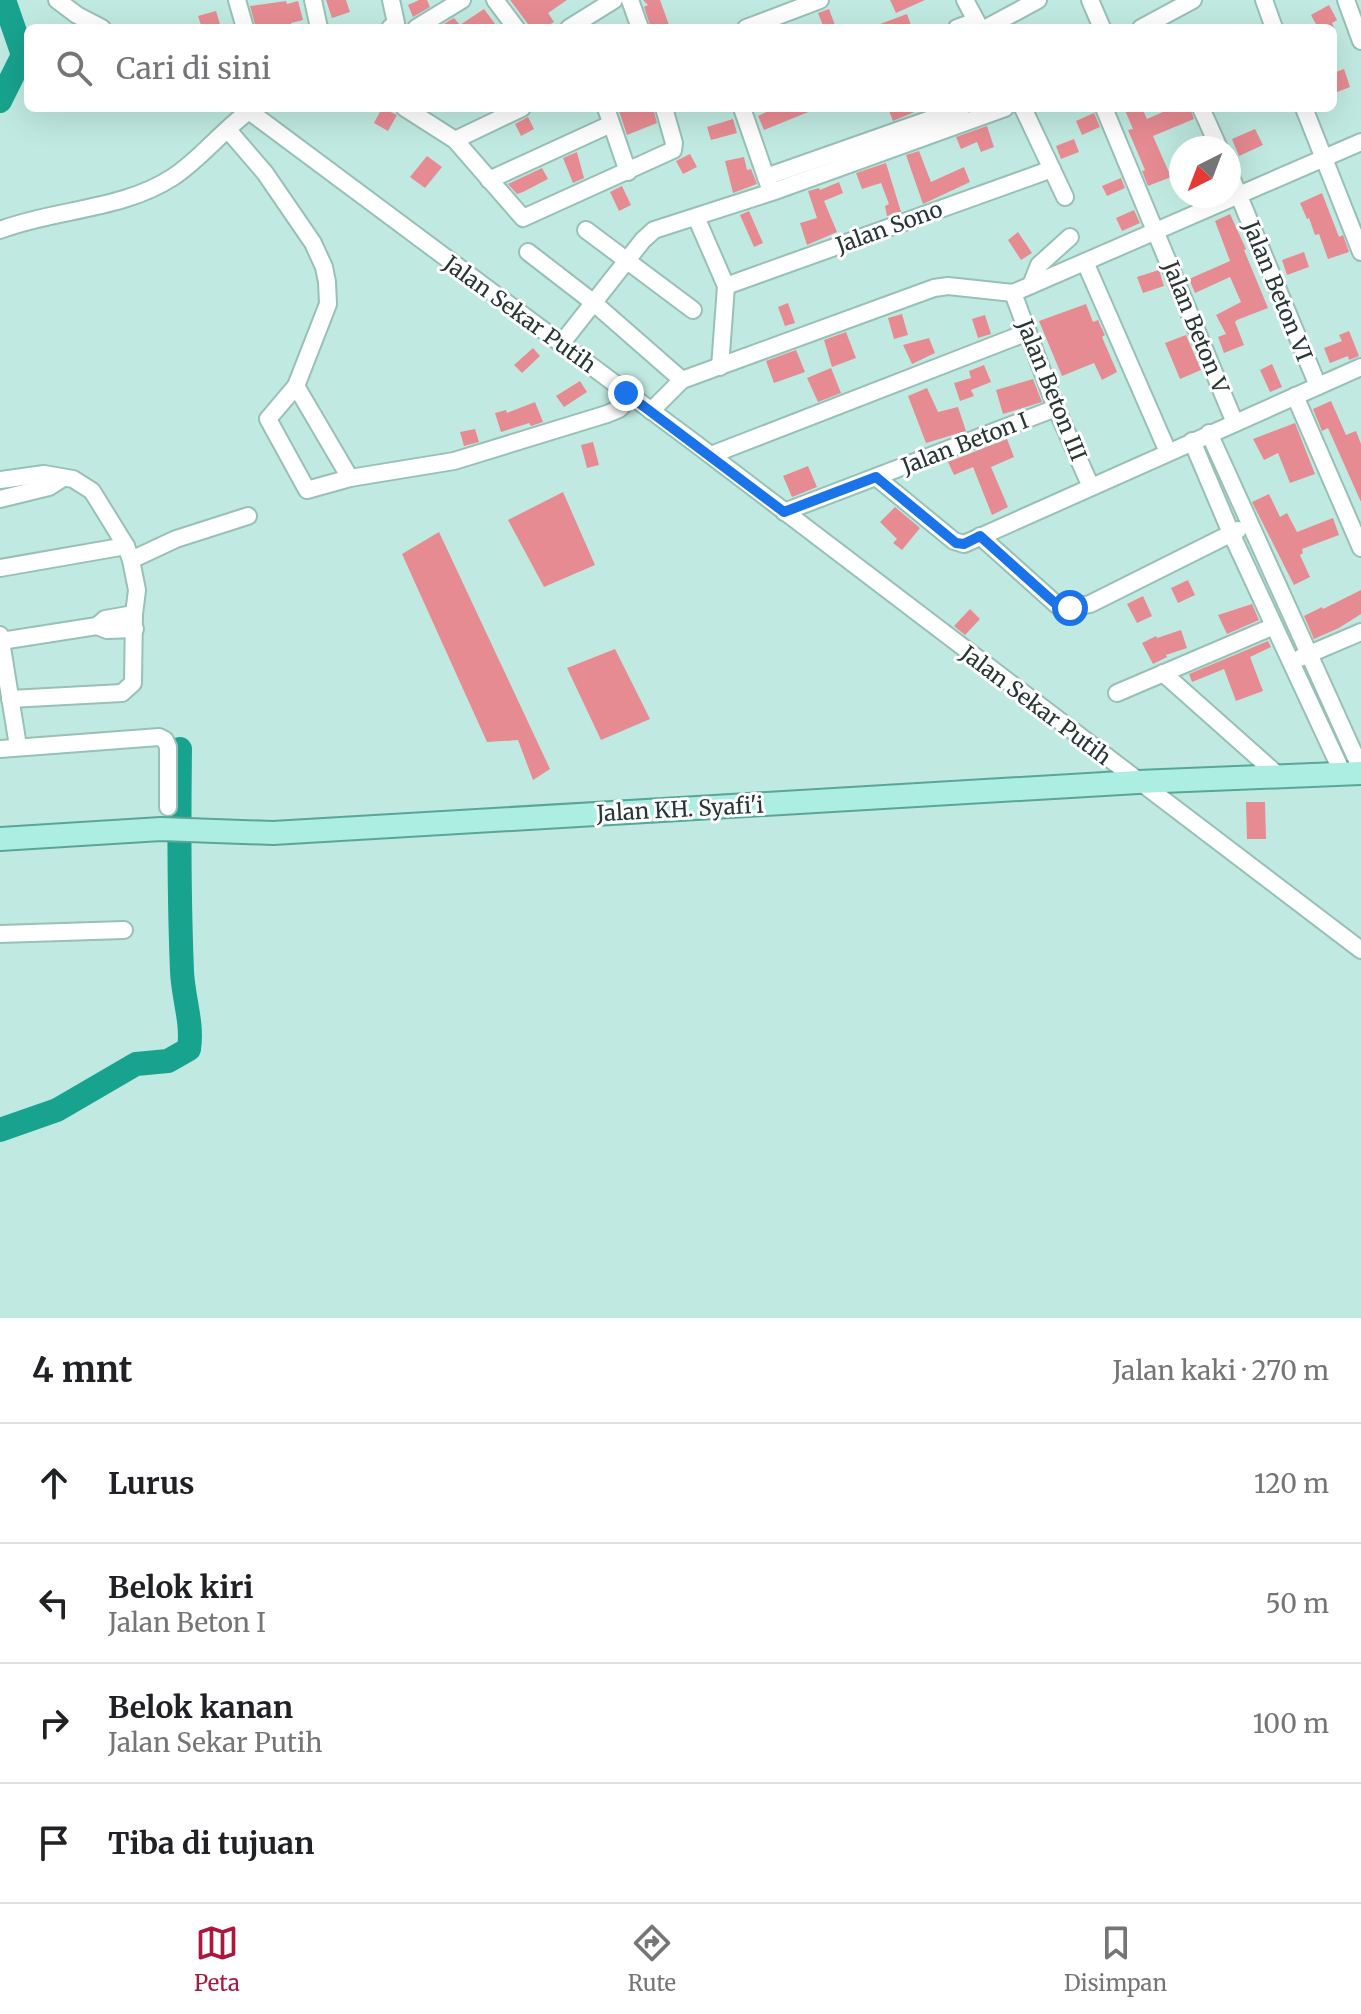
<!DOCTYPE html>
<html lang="id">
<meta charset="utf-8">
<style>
:root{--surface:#fff;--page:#f6f6f6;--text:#202124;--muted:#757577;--line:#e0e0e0;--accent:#ac173c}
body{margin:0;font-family:Merriweather,serif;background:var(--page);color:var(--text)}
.compass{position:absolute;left:1169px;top:136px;width:72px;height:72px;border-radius:50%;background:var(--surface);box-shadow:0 8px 32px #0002;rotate:222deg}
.stop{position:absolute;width:24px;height:24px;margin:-18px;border:6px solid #1a73e8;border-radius:50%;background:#fff}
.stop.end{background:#1a73e8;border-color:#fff;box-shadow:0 2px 8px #0008}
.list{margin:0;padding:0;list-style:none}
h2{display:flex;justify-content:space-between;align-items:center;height:104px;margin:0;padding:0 32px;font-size:34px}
h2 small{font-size:26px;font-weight:400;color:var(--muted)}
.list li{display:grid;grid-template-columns:52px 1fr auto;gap:24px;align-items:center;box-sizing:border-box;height:120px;padding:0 32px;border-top:2px solid var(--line)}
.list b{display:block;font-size:30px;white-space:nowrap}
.list p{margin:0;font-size:26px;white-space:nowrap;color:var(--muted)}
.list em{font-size:26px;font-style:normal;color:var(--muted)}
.icon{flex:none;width:44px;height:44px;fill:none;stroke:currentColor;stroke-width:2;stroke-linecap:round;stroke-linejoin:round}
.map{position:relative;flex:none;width:1361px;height:1318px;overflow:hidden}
.search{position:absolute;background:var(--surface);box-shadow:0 8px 32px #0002;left:24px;right:24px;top:24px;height:88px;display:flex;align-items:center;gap:20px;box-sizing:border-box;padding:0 28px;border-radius:12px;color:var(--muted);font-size:30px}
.sheet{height:584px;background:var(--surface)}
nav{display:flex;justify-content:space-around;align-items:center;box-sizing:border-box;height:112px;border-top:2px solid var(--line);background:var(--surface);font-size:22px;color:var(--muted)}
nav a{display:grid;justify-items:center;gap:4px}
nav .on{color:var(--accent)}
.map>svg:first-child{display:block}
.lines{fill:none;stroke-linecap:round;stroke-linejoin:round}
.river{stroke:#18a38f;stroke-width:24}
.building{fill:#e78b92}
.minor-casing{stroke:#97c0b7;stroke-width:20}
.major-casing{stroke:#59a697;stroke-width:26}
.minor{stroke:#fff;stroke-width:16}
.major{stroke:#aceee1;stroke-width:22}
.route{stroke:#1a73e8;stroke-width:10}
.labels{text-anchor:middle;stroke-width:6;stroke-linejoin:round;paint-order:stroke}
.street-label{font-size:22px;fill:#273734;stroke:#fff}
</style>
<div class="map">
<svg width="1361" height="1318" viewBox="0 0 1361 1318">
<rect width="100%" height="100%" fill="#c0eae1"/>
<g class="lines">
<g class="river">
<polyline points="0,101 23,55 4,0"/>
<path d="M0,1130L57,1110L136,1064L168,1061L189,1049C193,1022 183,998 182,971C179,897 179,823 180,749"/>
</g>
</g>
<g class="building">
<polygon points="326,0 346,0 350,12 332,18"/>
<polygon points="419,0 427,0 430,7 413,17 408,5"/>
<polygon points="510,0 567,0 548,13 554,22 544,28 531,28"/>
<polygon points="643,0 660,0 669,25 651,28 644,7 648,5"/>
<polygon points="890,0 925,0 896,13"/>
<polygon points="286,1 287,4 298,1 303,20 291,23 292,28 256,28 250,6"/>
<polygon points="1329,5 1337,20 1332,23 1334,28 1318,28 1311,15"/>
<polygon points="484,9 498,28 437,28 454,18 460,25"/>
<polygon points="829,9 836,28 824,28 818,13"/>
<polygon points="216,11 221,28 202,28 198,16"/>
<polygon points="907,14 912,28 873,28 872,27"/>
<polygon points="1344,69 1350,87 1337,92 1333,73"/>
<polygon points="382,108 397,115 388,131 374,123"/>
<polygon points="618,108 653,108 657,123 627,135"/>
<polygon points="775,108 818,108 764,130 758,116"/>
<polygon points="888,108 924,108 893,121"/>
<polygon points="1124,108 1142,108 1147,119 1172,108 1190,108 1194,119 1153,136 1171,177 1148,186 1142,171 1145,170 1128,130 1133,129"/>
<polygon points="1094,113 1100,127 1082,135 1076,121"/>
<polygon points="528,117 534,129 521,136 515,124"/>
<polygon points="733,119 737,133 711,140 707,127"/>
<polygon points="987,126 994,147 981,152 977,142 961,149 956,137"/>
<polygon points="1255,129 1263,145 1239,156 1232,139"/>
<polygon points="1074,139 1079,152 1061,159 1056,146"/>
<polygon points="919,151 931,182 964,167 970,182 923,204 906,155"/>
<polygon points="577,152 584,178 573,183 563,158"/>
<polygon points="690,154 697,167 683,174 676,161"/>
<polygon points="427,156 442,167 425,188 410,177"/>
<polygon points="744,157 747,170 751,169 757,184 733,193 725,161"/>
<polygon points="886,163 901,212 887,216 885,206 889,204 881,183 862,189 856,173"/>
<polygon points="542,168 548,179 523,192 517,194 508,184"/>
<polygon points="1121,178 1125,188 1107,196 1102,186"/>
<polygon points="839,182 843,193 824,201 837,232 807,245 800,223 817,218 808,191 819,188 820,190"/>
<polygon points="622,186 631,205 619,211 610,192"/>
<polygon points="1322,193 1339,237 1343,235 1349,252 1328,259 1319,234 1315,235 1309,218 1307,219 1300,203"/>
<polygon points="1134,210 1140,223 1122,231 1116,218"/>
<polygon points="749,211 763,243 754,247 740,215"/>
<polygon points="1230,214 1246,249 1244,250 1268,308 1237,320 1235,322 1244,345 1224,353 1218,337 1226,334 1216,315 1241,302 1230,277 1195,293 1189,279 1230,261 1215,221"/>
<polygon points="1018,232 1032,253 1021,260 1008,240"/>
<polygon points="1304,252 1309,267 1287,275 1282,260"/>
<polygon points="1159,270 1164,286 1143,293 1137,277"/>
<polygon points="788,303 795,323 785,326 778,307"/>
<polygon points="1086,304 1093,322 1098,320 1102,329 1105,335 1102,337 1117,372 1102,380 1094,363 1062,376 1039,321"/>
<polygon points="902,314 908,335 894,339 888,318"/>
<polygon points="985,315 991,334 978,338 972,319"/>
<polygon points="1349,331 1359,356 1349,360 1348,356 1330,363 1324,348 1342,341 1339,335"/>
<polygon points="846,332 856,358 832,367 824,340"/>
<polygon points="1186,335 1201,370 1180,379 1165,343"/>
<polygon points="929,338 935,353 912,364 903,345"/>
<polygon points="533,348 540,356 522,373 514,365"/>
<polygon points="796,350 805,372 774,383 766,361"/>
<polygon points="1272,364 1282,387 1270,392 1260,370"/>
<polygon points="984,365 991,382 971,390 974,396 960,401 954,383 971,378 969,371"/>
<polygon points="831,368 841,393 818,402 807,378"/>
<polygon points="1033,379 1042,402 1003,414 996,390"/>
<polygon points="580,381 587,392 564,407 556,396"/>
<polygon points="927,388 938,412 958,407 966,431 926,443 908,396"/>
<polygon points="1331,401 1346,435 1356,431 1361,444 1361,502 1328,428 1322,431 1313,409"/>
<polygon points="535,402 543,422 531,426 529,423 501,432 495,413 506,410 507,413"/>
<polygon points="1295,423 1315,474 1290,483 1278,453 1264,460 1253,439"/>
<polygon points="475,429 479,442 464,446 460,432"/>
<polygon points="1007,439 1014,457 991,467 1008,507 992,515 973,467 954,475 948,462"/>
<polygon points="593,442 599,465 587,468 581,445"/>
<polygon points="808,466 817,487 792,497 783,476"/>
<polygon points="563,492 595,565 544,587 508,520"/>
<polygon points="1269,494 1280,517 1287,513 1297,532 1333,518 1339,535 1302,549 1303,553 1300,555 1310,577 1294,585 1252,502"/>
<polygon points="895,507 920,528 902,550 893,543 897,539 880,522"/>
<polygon points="439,532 550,769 533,780 518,740 487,742 402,554"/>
<polygon points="1188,580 1195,595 1178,603 1171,588"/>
<polygon points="1361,590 1361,614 1339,628 1314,639 1304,616 1322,607 1323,609"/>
<polygon points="1143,596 1152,616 1137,623 1127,604"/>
<polygon points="1252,604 1259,620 1227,634 1218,615"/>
<polygon points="970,609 980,619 965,635 954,626"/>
<polygon points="1181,630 1187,648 1166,655 1167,657 1153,664 1142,643 1156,636 1157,638"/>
<polygon points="1268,641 1271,647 1250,657 1263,691 1236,701 1224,669 1192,682 1189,674"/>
<polygon points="615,649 650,719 601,740 567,668"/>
<polygon points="1246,802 1265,802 1266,839 1247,839"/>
</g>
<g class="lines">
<g class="minor-casing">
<g id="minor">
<polyline points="57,0 77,15 102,28"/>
<polyline points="237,0 245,28"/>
<polyline points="313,0 319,28"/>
<polyline points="495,0 516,28"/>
<polyline points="630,0 640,28"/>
<polyline points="965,0 980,28"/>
<polyline points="1090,0 1102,28"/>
<polyline points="1264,0 1274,28"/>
<polyline points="1346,0 1361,41"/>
<polyline points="390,28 396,23 391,0"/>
<polyline points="416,28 462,0"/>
<polyline points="569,28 614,0"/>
<polyline points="746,28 820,0"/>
<polyline points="957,28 976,21"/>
<polyline points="986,28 1038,0"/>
<polyline points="1141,28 1193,0"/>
<polyline points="245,108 696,444 1361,950"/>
<polyline points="405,108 455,140 523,218 673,150 674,143 664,108"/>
<polyline points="606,108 628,172"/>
<polyline points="742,108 769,186"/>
<polyline points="1023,108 1065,197"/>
<polyline points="1104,108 1235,423"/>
<polyline points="1201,108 1219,148"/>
<polyline points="1304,108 1361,252"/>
<polyline points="228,130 265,173 313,243 324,267 327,282 328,304 296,386 268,419 307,490 350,478 454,461 607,414 619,409 631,397"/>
<polyline points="455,140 522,108"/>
<polyline points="1229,172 1318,386"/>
<polyline points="766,177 962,108"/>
<polyline points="489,180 611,124"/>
<polyline points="696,217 726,286 720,367"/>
<path d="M0,230C55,209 123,210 173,177C202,158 224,128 253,108"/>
<polyline points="586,230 693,310"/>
<polyline points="528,252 594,303 682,380"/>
<polyline points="1085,262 1168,452"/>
<polyline points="1031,285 1039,265 1070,237"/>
<polyline points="726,286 1052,169"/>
<polyline points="1013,293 1056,408 1091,487"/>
<polyline points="561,344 643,240 654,230 772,192 1005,108"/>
<polyline points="296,386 350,478"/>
<polyline points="1295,396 1361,548"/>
<polyline points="651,411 682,380 934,288 948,286 1013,293 1361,142"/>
<polyline points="1209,433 1361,769"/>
<polyline points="1192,441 1231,533 1343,774"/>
<polyline points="711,455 1028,332"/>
<polyline points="876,477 954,541 964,544 1361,367"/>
<polyline points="0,480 44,474 73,479 92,491 126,546 131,560 137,590 134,614 133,683 122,693 10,699"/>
<polyline points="0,499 49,487 63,478"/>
<polyline points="784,512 1056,408"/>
<polyline points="980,536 1057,605 1070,608 1090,604 1238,530"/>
<polyline points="131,560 176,539 248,516"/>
<polyline points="0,568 126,546"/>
<polyline points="97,626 105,619 134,614"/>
<polyline points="0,635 18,746"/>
<polyline points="1,641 97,626 107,630 135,629"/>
<polyline points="1300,658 1361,632"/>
<polyline points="1163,673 1280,777"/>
<polyline points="1117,693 1274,626"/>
<polyline points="0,749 159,737 165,740 168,747 168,807"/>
<polyline points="0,934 124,930"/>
</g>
</g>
<g class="major-casing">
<polyline id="major" points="0,839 161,829 273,833 1138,782 1361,773"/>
</g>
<use href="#minor" class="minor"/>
<use href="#major" class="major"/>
</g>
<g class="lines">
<polyline class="route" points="626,393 784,512 876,477 956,543 964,544 980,536 1057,605 1070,608"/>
</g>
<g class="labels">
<g class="street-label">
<text transform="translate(889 227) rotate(-20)" y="8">Jalan Sono</text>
<text transform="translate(1278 291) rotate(68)" y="8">Jalan Beton VI</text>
<text transform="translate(520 314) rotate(36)" y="8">Jalan Sekar Putih</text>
<text transform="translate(1196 327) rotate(68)" y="8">Jalan Beton V</text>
<text transform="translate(1052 390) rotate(68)" y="8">Jalan Beton III</text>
<text transform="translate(965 443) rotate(-21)" y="8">Jalan Beton I</text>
<text transform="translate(1036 705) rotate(37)" y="8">Jalan Sekar Putih</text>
<text transform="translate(680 809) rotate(-3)" y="8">Jalan KH. Syafi'i</text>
</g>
</g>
</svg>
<svg class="compass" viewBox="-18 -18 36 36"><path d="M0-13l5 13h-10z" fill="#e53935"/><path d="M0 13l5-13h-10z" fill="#757577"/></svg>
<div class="stop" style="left:1070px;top:608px"></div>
<div class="stop end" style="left:626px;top:393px"></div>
<div class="search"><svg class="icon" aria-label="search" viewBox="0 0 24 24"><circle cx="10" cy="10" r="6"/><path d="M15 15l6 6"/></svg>Cari di sini</div>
</div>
<section class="sheet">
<h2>4 mnt<small>Jalan kaki · 270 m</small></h2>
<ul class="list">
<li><svg class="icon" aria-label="ahead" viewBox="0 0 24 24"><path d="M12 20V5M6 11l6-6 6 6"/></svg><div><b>Lurus</b></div><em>120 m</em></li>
<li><svg class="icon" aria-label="left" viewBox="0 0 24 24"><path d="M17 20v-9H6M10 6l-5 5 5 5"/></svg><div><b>Belok kiri</b><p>Jalan Beton I</p></div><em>50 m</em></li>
<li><svg class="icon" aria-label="right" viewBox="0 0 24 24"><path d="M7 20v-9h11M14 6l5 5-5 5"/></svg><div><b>Belok kanan</b><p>Jalan Sekar Putih</p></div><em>100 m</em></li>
<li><svg class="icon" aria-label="arrive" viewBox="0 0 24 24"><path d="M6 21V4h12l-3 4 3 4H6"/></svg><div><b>Tiba di tujuan</b></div></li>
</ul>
</section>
<nav>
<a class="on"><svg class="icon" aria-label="map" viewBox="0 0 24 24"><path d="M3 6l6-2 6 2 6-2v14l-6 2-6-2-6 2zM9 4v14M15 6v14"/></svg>Peta</a>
<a><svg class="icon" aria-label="directions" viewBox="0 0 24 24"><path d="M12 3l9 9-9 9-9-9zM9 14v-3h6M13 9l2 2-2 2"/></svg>Rute</a>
<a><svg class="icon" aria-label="saved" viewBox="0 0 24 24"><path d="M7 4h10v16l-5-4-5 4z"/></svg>Disimpan</a>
</nav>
